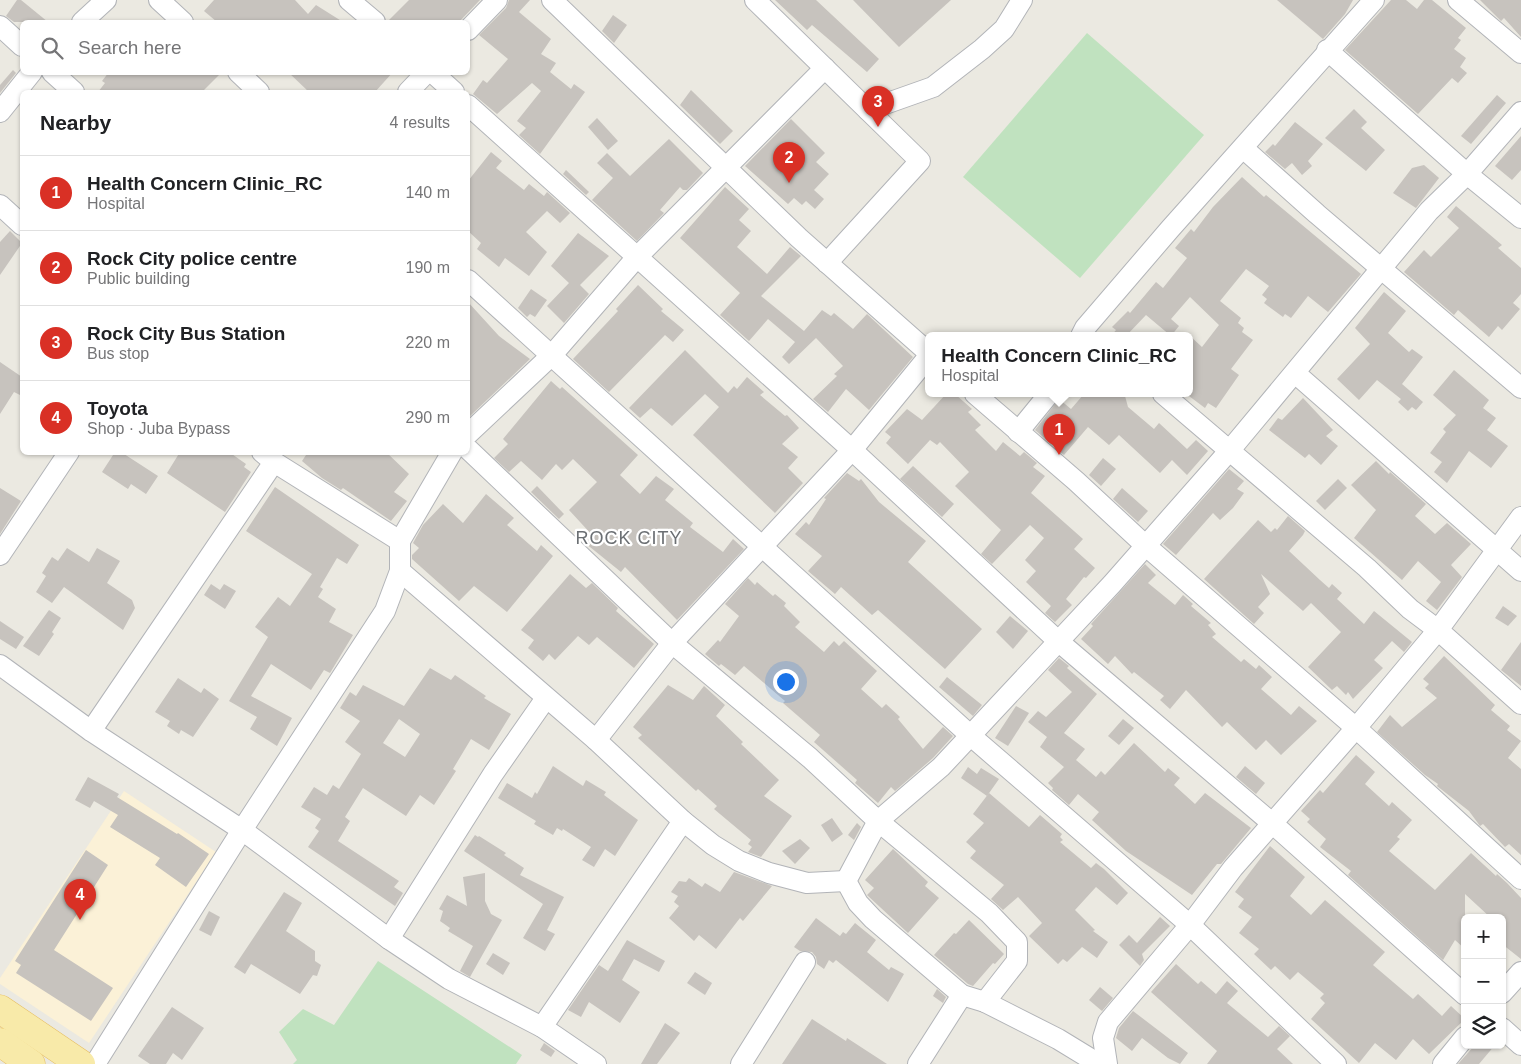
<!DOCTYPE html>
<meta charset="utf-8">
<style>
:root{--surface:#fff;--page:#f6f6f6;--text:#202124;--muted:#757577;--line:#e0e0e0;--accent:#d93025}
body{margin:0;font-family:Helvetica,sans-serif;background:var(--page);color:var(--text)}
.controls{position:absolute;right:15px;bottom:15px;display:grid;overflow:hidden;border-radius:8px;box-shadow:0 1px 4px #0004}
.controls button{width:45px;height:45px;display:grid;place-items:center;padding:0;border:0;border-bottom:1px solid var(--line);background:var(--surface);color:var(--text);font:25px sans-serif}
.you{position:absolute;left:785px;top:681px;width:18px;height:18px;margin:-12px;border:4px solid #fff;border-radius:50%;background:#1a73e8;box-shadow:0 0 0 8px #1a73e833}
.badge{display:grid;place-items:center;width:32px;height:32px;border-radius:50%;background:var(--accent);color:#fff;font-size:16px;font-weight:700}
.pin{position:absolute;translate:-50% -41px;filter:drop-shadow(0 1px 2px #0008)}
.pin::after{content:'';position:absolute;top:26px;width:18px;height:15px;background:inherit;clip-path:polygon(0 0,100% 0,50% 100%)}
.popup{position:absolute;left:925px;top:332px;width:268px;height:65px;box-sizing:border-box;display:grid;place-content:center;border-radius:8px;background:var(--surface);filter:drop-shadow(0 1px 4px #0005);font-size:16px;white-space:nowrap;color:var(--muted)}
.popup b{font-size:19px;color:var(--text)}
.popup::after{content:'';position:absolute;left:50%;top:100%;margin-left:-10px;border:10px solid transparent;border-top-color:var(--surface)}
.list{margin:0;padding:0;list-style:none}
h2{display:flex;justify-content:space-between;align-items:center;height:65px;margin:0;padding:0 20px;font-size:21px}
h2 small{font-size:16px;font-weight:400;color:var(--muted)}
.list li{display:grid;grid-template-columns:32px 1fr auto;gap:15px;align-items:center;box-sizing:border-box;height:75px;padding:0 20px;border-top:1px solid var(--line)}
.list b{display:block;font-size:19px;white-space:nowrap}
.list p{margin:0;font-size:16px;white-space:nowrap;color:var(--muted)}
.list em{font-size:16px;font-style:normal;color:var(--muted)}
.icon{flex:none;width:28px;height:28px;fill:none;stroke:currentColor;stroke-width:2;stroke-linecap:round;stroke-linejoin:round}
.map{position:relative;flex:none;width:1521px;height:1064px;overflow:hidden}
.search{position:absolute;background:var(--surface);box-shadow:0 1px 4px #0004;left:20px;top:20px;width:450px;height:55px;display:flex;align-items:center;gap:12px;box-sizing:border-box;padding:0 18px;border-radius:8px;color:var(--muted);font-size:19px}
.panel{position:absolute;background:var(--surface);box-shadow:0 1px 4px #0004;left:20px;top:90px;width:450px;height:365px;border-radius:8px}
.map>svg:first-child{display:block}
.commercial{fill:#fbf1d7}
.green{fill:#c0e2bf}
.building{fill:#c7c3be;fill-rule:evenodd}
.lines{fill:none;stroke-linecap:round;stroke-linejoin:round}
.minor-casing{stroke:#b2b4b8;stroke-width:22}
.primary-casing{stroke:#e6bd60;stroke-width:29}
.minor{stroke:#fff;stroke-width:20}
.primary{stroke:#f8eaa9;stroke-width:28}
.labels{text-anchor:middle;stroke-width:4.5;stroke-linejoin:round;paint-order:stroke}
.neighbourhood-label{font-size:18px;letter-spacing:1px;fill:#6b6f73;stroke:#fff}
</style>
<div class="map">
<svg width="1521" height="1064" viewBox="0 0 1521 1064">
<rect width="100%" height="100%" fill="#ebe9e1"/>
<polygon class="commercial" points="124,791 216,852 89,1043 0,984 0,978"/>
<g class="green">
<polygon points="1087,33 1204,135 1080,278 963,177"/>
<polygon points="378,961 522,1055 516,1064 293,1064 297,1060 279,1032 303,1009 334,1025"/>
</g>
<g class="building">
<polygon points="17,0 21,0 48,22 14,22 6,16"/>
<polygon points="214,0 295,0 308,14 316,5 343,22 217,22 204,11"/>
<polygon points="409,0 480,0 459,22 387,22"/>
<polygon points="509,0 530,0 519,12 551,39 541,54 556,63 550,72 571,89 574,84 585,92 540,154 519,135 526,128 517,121 541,91 532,83 497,114 473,94 483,80 487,83 508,59 479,35 506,8"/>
<polygon points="775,0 816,0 879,59 867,72 812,25 807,30"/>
<polygon points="853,0 951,0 899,47"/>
<polygon points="1277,0 1353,0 1345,14 1323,39"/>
<polygon points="1391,0 1406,0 1417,9 1424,0 1432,0 1466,28 1458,38 1461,40 1454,49 1466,58 1460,67 1467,73 1458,83 1452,78 1418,114 1345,50"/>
<polygon points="1480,0 1521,0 1521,37 1504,18 1501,21"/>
<polygon points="613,15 627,25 614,43 602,31"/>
<polygon points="13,70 16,73 0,93 0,85"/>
<polygon points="109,72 222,72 202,92 98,92 105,83 102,81"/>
<polygon points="288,72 393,72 375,92 309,92"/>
<polygon points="691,90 733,131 720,144 680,105"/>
<polygon points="1497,95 1506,103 1471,144 1461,136"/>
<polygon points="1354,109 1367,122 1361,128 1385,150 1366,171 1325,138"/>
<polygon points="597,118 618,141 608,150 588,127"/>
<polygon points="791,119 825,153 816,162 829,174 814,190 824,199 815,209 806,201 802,205 794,198 788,204 745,166"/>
<polygon points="1295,122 1323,144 1308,161 1312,166 1302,175 1292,163 1285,169 1265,152 1273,144 1275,146"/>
<polygon points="1521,136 1521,170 1512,180 1495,166"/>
<polygon points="669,139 703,173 687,190 683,190 680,187 660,210 664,213 637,241 592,200 613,178 597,163 607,153 630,176"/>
<polygon points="491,152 502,161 496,168 524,190 529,184 544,196 547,192 570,213 560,223 547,211 526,232 547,252 529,276 505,258 499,267 477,249 481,243 468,231 468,181"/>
<polygon points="1424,165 1439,178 1416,208 1393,193 1412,168"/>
<polygon points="566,170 589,192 586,195 563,174"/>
<polygon points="1242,177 1264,197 1266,195 1361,274 1328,312 1308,296 1291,318 1285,314 1283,317 1264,303 1267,299 1262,295 1269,286 1246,269 1220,301 1241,318 1238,323 1244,328 1242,332 1253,340 1231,369 1239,375 1216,408 1208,403 1205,408 1189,396 1189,335 1202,347 1219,325 1190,297 1171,319 1179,326 1171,336 1146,315 1126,336 1111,336 1116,330 1112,327 1128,311 1130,313 1156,282 1163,288 1187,258 1175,248 1191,229 1194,232 1213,207"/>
<polygon points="725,187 749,209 739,220 751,231 737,247 767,274 790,247 801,256 761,296 804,331 822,310 831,316 834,313 853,329 867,314 913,357 869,410 846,389 828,412 813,399 837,376 834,374 843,366 816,338 789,364 782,357 795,342 768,319 749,341 720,315 740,293 680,238"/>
<polygon points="1456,206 1502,245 1498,248 1521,268 1521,294 1513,303 1520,309 1502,330 1498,326 1489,337 1458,310 1454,315 1404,272 1424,250 1431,257 1459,228 1447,217"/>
<polygon points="10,231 22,243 0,275 0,242"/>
<polygon points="578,233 609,256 580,285 589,294 564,323 547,306 569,283 551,266"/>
<polygon points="638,285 663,309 661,311 684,330 673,342 665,335 609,392 573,359 618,311 616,309"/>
<polygon points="531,289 547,300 535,317 530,314 527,317 518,308"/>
<polygon points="1384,292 1406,311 1388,333 1409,352 1412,349 1423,357 1402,384 1423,402 1416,410 1412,407 1408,411 1398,402 1401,399 1377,380 1359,400 1337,379 1370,344 1355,328"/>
<polygon points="468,302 499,336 530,359 468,418"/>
<polygon points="685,350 728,393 734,386 737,389 747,377 764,392 760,395 785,416 787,415 799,428 782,444 798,457 788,468 803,483 775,513 693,435 719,407 705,394 672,426 651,408 640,418 629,408"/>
<polygon points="0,362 22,377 22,396 14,392 0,414"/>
<polygon points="1454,370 1489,400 1483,408 1496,418 1487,430 1508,446 1491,468 1469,451 1447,483 1434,472 1442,462 1430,453 1446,432 1443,429 1456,415 1433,395"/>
<polygon points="551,381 560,389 562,387 638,455 620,475 640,494 656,476 674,489 665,500 693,523 690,527 723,552 733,539 744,549 677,620 625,567 621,572 585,543 592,535 569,510 597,482 573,459 562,470 556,464 542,480 521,461 509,472 494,458 508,444 503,439"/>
<polygon points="946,394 955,394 972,409 968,412 981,425 975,430 996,451 1003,442 1020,456 1024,452 1037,463 1033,467 1045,476 1031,493 1083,539 1074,549 1095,568 1086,578 1084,577 1066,599 1072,605 1055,622 1045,613 1051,606 1026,582 1036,571 1025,560 1044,538 1030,525 992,564 981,554 1001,530 955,486 969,472 940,442 937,445 930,440 908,464 886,443 891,437 885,432 907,409 922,420"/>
<polygon points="1084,394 1121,394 1125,396 1128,407 1154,429 1159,423 1187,449 1196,440 1208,451 1187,475 1172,460 1160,473 1119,435 1109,445 1088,427 1064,455 1035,430 1059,399 1071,409"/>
<polygon points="1303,398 1333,430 1326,436 1338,446 1321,465 1309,454 1305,458 1269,430 1278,418 1282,420"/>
<polygon points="115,452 121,452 158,476 146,494 131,484 128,489 102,472"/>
<polygon points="180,452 229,452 246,464 244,467 251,472 225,512 167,473"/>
<polygon points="308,452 386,452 409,474 394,492 407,501 391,521 343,488 341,490 322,478 302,461"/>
<polygon points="1103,458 1116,469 1101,486 1089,475"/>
<polygon points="1376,461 1389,474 1390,472 1426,504 1415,516 1435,534 1447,523 1471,544 1451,565 1462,577 1437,610 1426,601 1441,582 1418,561 1402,580 1354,538 1376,510 1351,485"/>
<polygon points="913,466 954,504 942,517 900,479"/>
<polygon points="1229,469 1244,481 1237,489 1244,493 1233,508 1220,520 1213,513 1176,555 1163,544"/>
<polygon points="847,473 859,481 861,479 879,502 926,541 908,562 982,629 945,669 878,610 872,615 841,587 835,594 808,571 822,556 795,534 806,522 809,525 826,499 824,498"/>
<polygon points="1338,479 1347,488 1325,510 1316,501"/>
<polygon points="537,486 564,514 559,519 531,492"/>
<polygon points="275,487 359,545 347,564 337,558 320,587 323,589 318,597 336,609 329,622 353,635 330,673 324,670 311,690 271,664 251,696 292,718 277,746 250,729 257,717 229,701 268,637 255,627 278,597 290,606 312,574 246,531"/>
<polygon points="0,488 21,501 0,534"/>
<polygon points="1122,488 1148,511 1138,522 1113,499"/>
<polygon points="486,494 514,518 507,525 537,551 541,545 553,556 507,612 474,586 459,601 412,559 412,555 419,548 413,543 423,525 443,504 463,523"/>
<polygon points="1288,516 1305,531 1303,535 1289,551 1320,580 1329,588 1332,584 1342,593 1337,599 1364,624 1374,611 1412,642 1404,652 1392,641 1374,660 1383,668 1353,699 1348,692 1346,695 1337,686 1332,690 1308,667 1341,632 1311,603 1303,611 1261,574 1270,594 1258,607 1264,613 1254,624 1204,579 1258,520 1271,532 1275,528 1277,530"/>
<polygon points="67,548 89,562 97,548 120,561 107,583 132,600 135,608 123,630 64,587 52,603 36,592 46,576 42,573 52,557 58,561"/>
<polygon points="1145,564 1156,575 1148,583 1175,605 1183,595 1193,604 1191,606 1211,623 1208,625 1216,634 1212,637 1241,662 1244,659 1256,669 1259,665 1272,677 1261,689 1291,715 1299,706 1317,721 1281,755 1266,740 1256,750 1227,722 1222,727 1186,690 1170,709 1160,700 1164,696 1134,672 1132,674 1115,656 1108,664 1081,639 1093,626 1091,624"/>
<polygon points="570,574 586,588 592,583 618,608 616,611 654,644 634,668 597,637 589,645 578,636 555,660 549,654 543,661 528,648 534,640 521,630"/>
<polygon points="748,578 755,585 757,582 773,596 775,594 786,603 784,606 800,622 795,627 824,652 834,641 839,646 844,641 877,671 861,689 882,708 886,704 900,717 898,719 923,749 943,727 953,736 933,758 895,791 891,787 878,803 855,783 857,780 814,742 820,735 783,703 785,701 744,666 735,675 721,664 719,666 705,654 718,640 720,642 739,616 725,604"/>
<polygon points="211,584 220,590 224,584 236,591 225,609 204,595"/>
<polygon points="1503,606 1517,616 1508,626 1495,618"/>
<polygon points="49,610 61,618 52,632 54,634 39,656 23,646"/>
<polygon points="1010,616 1028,631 1013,649 996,632"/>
<polygon points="0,621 24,637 16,649 0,639"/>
<polygon points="1521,642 1521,686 1501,670"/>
<polygon points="1444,656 1495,705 1491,710 1510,726 1507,730 1521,741 1508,758 1521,769 1521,855 1509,844 1505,847 1483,824 1480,826 1469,811 1437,786 1438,784 1425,775 1377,732 1390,715 1402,727 1437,698 1425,688 1429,684 1423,679"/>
<polygon points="1059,658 1069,666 1067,668 1097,694 1064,733 1085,749 1076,760 1096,777 1101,771 1105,775 1134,743 1165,772 1168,768 1180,778 1174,785 1195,804 1205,793 1251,828 1221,864 1217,864 1192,895 1126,851 1092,820 1099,812 1078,794 1069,805 1052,790 1053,788 1048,783 1064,767 1040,747 1047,737 1028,722 1038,711 1046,717 1072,692 1048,670"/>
<path d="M430,668L451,680L455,675L486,696L484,698L511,714L489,750L471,739L453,769L456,771L434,805L420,795L406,816L363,788L345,817L350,821L338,841L399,881L394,887L403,893L395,906L308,847L319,831L315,828L321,819L301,807L314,787L327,795L333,785L339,789L361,754L345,742L360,721L340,708L350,692L356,696L363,685L404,706ZM399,719L420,734L405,757L383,743Z"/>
<polygon points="947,677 982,705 973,716 939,687"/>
<polygon points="178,678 201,693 204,688 219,699 193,737 181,730 179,734 167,726 170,721 155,712"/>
<polygon points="668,685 693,700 704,686 725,705 716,716 743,742 741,744 779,780 764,796 792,816 761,857 748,852 752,847 748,844 751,840 714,809 717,806 698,789 696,791 638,738 642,735 633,727"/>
<polygon points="1016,706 1029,713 1008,746 995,738"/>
<polygon points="1123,719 1134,728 1119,745 1108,736"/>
<polygon points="1356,755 1375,772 1365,784 1389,806 1392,802 1412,820 1397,837 1400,839 1389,851 1435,890 1471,853 1496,876 1497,874 1507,883 1521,898 1521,959 1502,944 1502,918 1491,918 1465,894 1465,949 1455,940 1443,960 1348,875 1351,871 1320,847 1326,839 1307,822 1310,819 1301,811 1320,790 1323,793"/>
<polygon points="553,766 583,786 586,780 606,792 604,795 638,820 615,856 605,849 594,867 582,860 591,847 563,829 562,831 557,828 553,835 534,824 536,821 498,798 507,783 532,798 535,792 537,794"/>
<polygon points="1245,766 1265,783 1256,794 1236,777"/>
<polygon points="968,767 977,774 981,768 999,779 987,796 961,778"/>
<polygon points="88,777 119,794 117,797 177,834 178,833 209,854 186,887 155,865 160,858 110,827 118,815 94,801 90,808 75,800"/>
<polygon points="989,793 1029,827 1040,815 1062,834 1060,837 1063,840 1060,842 1091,868 1096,863 1104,869 1128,893 1117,905 1096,887 1075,910 1095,930 1093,931 1108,942 1097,958 1082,947 1067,962 1063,959 1058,964 1029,936 1042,923 1018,897 1003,910 991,899 1004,885 970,858 976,851 966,842 984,823 973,814"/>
<polygon points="832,818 843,834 832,842 821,825"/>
<polygon points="857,823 861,827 854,840 848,835"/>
<polygon points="475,835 478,837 479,836 506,853 504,855 524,868 520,875 564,897 547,930 555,934 545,951 523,938 543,904 464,851"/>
<polygon points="800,839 810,848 795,864 782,851"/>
<polygon points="1270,846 1305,877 1290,896 1311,915 1325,900 1385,952 1373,965 1413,999 1418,994 1442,1016 1451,1006 1465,1019 1429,1054 1413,1039 1396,1060 1375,1043 1359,1063 1311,1019 1325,1003 1320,998 1324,994 1298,972 1290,980 1275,966 1271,970 1254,954 1259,949 1239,933 1252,917 1238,907 1244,899 1235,892"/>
<polygon points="893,849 928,882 925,886 939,898 908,933 867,895 874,888 865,880"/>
<polygon points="86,850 108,865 54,950 113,988 91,1021 16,973 21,965 15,961"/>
<polygon points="734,872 772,886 743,921 740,918 716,949 699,935 694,941 669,918 679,906 674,902 678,896 671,892 679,881 686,882 689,878 702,887 705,883 720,892"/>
<polygon points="485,873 485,901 491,914 502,920 470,977 460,971 473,946 448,931 450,928 440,921 443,911 439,909 447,895 467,906 463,877"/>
<polygon points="284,892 302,903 286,931 315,951 315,961 321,965 317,976 313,975 300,994 251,964 245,974 234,967"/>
<polygon points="209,911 220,917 211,936 199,930"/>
<polygon points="1160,917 1170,926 1142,954 1144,960 1140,966 1119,945 1129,935 1137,943"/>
<polygon points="816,918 840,936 843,932 846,934 855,923 876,940 867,952 889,970 891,967 904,974 888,1002 836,960 833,963 829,960 824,969 817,964 816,957 812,952 800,951 794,947"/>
<polygon points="969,920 1004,954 995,964 993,963 973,986 968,984 934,955 954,933 956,934"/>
<polygon points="627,940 665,961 659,972 634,959 622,980 640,992 620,1023 589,1002 581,1017 568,1010 599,965 608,971"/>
<polygon points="493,953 510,963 503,975 486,964"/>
<polygon points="1176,964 1198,984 1201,981 1216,994 1227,981 1238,991 1227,1003 1268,1037 1279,1026 1290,1036 1277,1049 1293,1064 1207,1064 1217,1051 1151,992"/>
<polygon points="695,972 712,983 705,995 687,983"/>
<polygon points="1100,987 1113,998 1102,1011 1089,1000"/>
<polygon points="937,989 946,997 943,1003 933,996"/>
<polygon points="172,1007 204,1028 182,1060 173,1053 166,1064 150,1064 138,1056"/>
<polygon points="1133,1011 1188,1053 1180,1064 1168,1058 1142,1038 1132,1051 1116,1038 1119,1028"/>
<polygon points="812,1019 846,1041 847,1038 887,1064 782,1064"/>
<polygon points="665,1023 680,1033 657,1064 641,1064"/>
<polygon points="544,1043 555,1051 551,1057 540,1050"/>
<polygon points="1475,1045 1495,1045 1479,1064 1458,1064"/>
</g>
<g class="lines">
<g class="minor-casing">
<g id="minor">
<polyline points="159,0 183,22"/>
<polyline points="349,0 375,22"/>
<polyline points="552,0 799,238 929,353"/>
<polyline points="755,0 920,161 827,263"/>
<polyline points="1458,0 1521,53"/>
<polyline points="82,22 106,0"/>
<polyline points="0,26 22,46"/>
<polyline points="468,30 497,0"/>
<polyline points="1327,50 1467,174 1521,218"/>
<polyline points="52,72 74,92"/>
<polyline points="238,72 259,92"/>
<polyline points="432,72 454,92"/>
<polyline points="408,92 427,72"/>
<polyline points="468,105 852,450 1058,641 1273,824 1465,995"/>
<polyline points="868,110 933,87 982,49 1004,29 1022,0"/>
<polyline points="0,112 32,72"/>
<polyline points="1243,148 1317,214 1521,388"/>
<polyline points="0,205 22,225"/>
<polyline points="468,280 971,736 1190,925 1336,1064"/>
<polyline points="1081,336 1085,328 1170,229 1374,0"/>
<polyline points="1295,373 1521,571"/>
<polyline points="975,394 1076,481 1146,546 1356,728 1521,879"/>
<polyline points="1163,394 1367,568 1410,609 1438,630 1521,704"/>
<polyline points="1018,432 1049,394"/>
<polyline points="468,434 552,355 637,257 825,68"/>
<polyline points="468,449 672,643 810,758 878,821 989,913 1017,942 1017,961 985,1002"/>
<polyline points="262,452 274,462 400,541"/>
<polyline points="0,555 69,452"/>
<polyline points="400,571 596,740 683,821 713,845 739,861 769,873 807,883 846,881"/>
<polyline points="0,665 91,731 242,830 389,939 449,979 542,1027 596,1064"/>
<polyline points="91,731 274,462"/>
<polyline points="596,740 672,643 852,450 929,356"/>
<polyline points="389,939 493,774 546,698"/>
<polyline points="1502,993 1521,972"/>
<polyline points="542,1027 683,821"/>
<polyline points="1502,1028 1521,1045"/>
<polyline points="95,1064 242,830 385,611 400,571 400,541 452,452"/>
<polyline points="741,1064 805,962"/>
<polyline points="918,1064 962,995"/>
<polyline points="1099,1064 1058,1039 985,1002 962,995 873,919 858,903 846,881 878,821 941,767 1112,584 1230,450 1429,211 1467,174 1521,112"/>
<polyline points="1107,1064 1103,1038 1108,1022 1190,925 1233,868 1356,728 1438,630 1521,517"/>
<polyline points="1443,1064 1465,1037"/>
</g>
</g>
<g class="primary-casing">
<g id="primary">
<polyline points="0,1009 81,1064"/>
<polyline points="0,1042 31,1064"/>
</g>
</g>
<use href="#minor" class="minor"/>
<use href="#primary" class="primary"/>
</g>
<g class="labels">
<g class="neighbourhood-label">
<text x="629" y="544">ROCK CITY</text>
</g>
</g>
</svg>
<div class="controls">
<button>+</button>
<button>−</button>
<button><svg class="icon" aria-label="layers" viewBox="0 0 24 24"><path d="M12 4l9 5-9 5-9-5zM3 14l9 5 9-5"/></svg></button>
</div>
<div class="you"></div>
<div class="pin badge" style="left:1059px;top:455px">1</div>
<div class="popup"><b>Health Concern Clinic_RC</b>Hospital</div>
<div class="pin badge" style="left:789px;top:183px">2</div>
<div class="pin badge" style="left:878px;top:127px">3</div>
<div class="pin badge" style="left:80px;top:920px">4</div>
<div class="search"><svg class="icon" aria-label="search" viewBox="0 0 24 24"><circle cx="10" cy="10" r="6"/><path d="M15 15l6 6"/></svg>Search here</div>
<section class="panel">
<h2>Nearby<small>4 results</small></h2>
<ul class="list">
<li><span class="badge">1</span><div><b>Health Concern Clinic_RC</b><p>Hospital</p></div><em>140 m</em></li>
<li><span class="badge">2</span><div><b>Rock City police centre</b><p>Public building</p></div><em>190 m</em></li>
<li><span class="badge">3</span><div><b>Rock City Bus Station</b><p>Bus stop</p></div><em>220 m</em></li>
<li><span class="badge">4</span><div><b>Toyota</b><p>Shop · Juba Bypass</p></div><em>290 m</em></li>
</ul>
</section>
</div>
